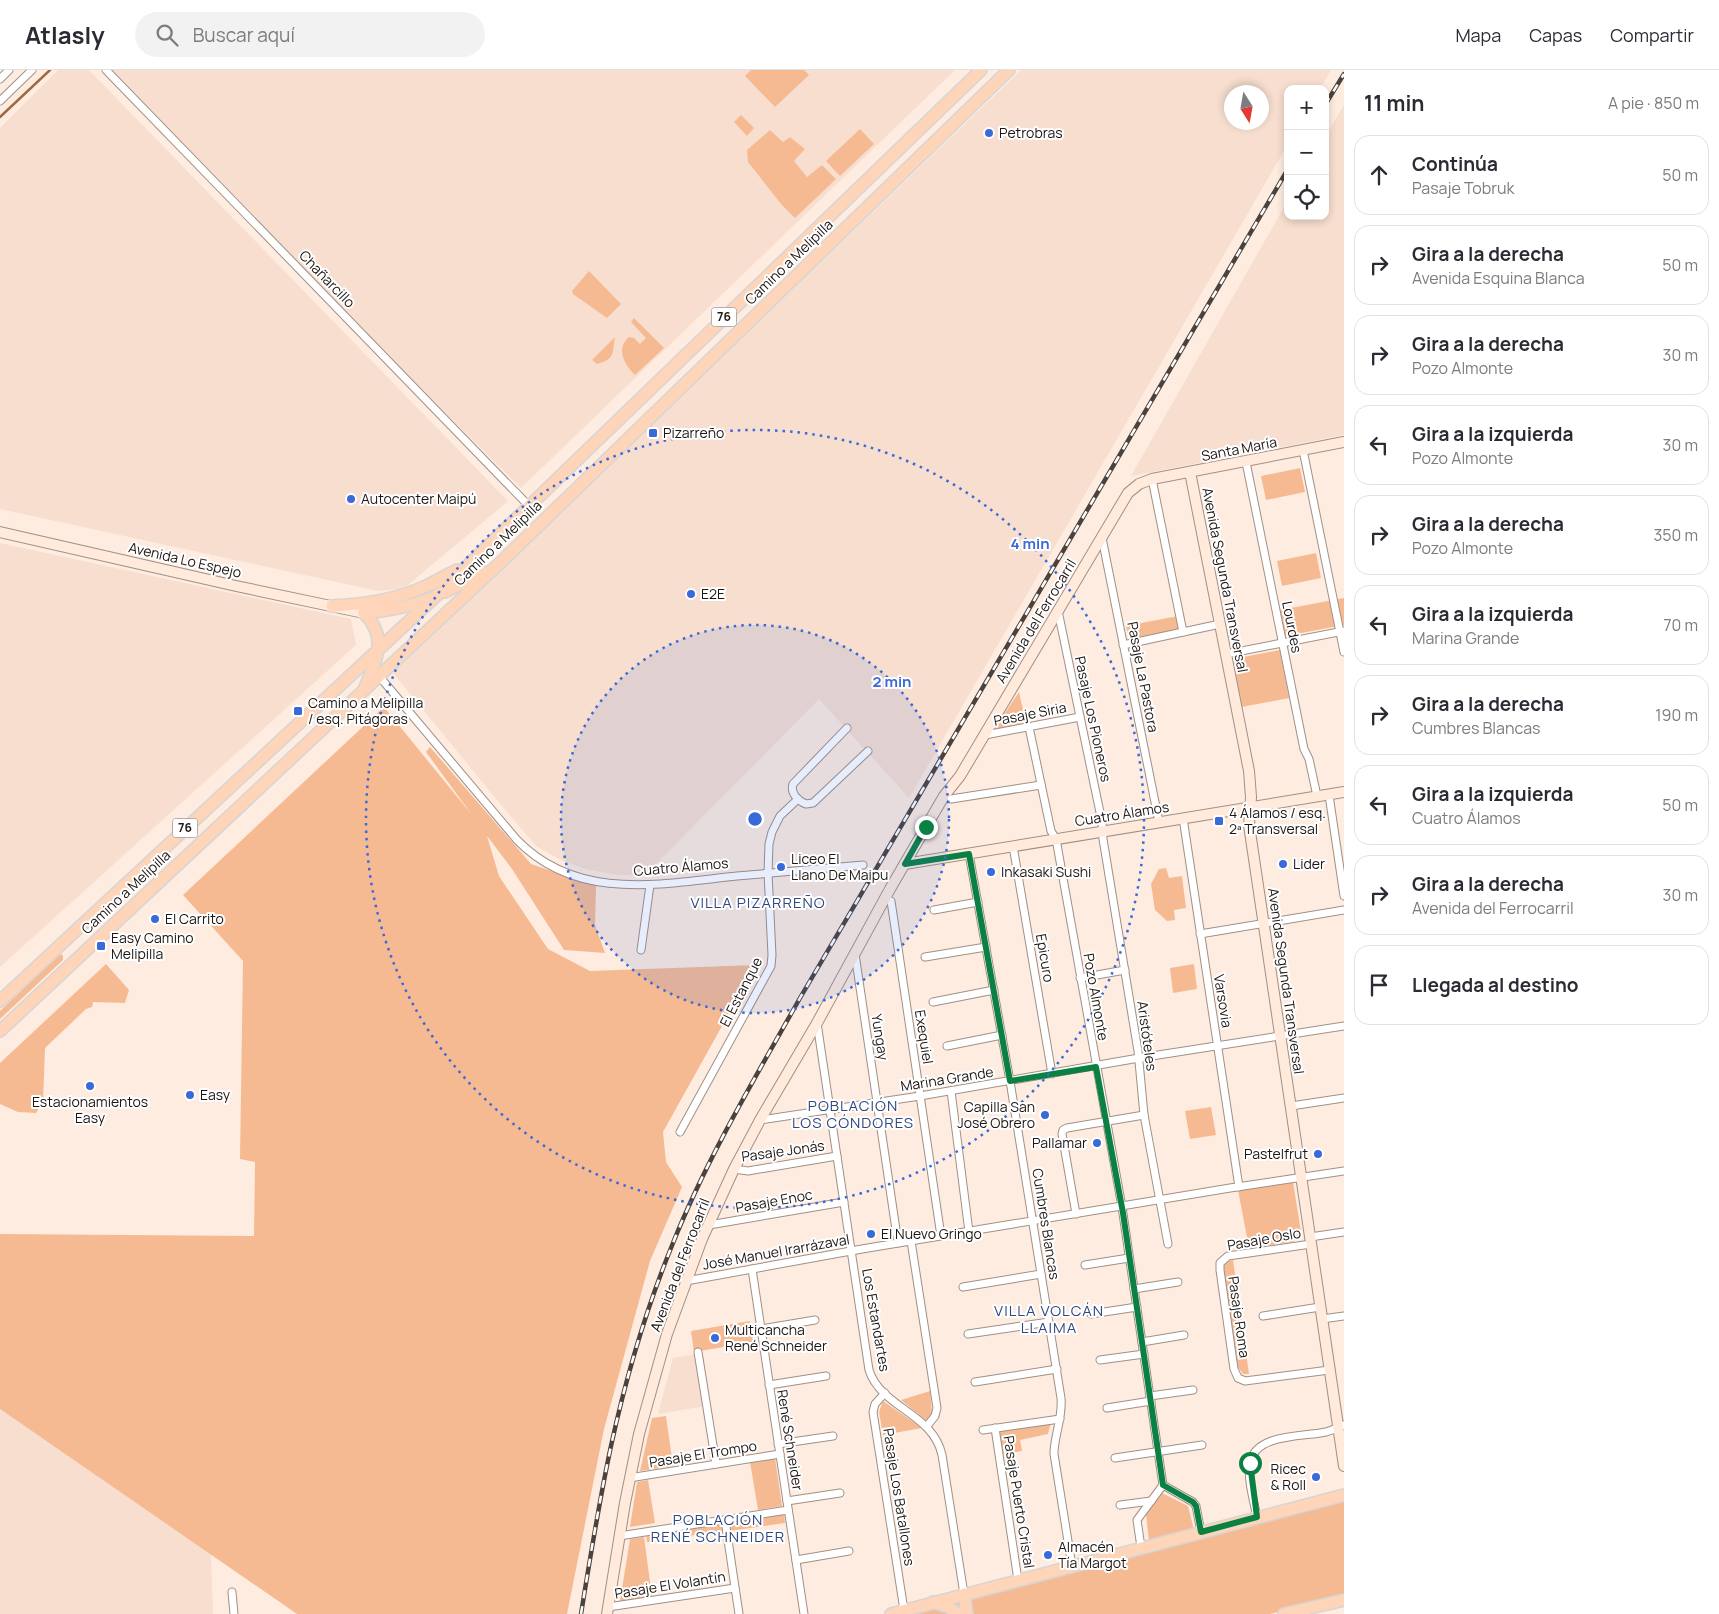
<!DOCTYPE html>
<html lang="es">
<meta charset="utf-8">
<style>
:root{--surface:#fff;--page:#f2f2f3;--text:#2b2b33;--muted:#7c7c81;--line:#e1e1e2}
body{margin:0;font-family:Manrope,sans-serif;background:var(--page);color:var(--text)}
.controls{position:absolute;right:15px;top:15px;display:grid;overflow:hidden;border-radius:10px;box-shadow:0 2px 8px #0003}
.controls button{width:45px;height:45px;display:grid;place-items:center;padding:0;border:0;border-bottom:1px solid var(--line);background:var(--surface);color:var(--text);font:25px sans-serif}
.compass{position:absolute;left:1224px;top:15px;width:45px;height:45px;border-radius:50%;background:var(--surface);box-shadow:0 2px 8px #0003;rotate:169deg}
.stop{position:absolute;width:15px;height:15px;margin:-11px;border:4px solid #0b8043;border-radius:50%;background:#fff}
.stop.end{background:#0b8043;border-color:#fff;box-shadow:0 1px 5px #0008}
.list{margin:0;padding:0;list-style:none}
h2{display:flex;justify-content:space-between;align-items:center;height:65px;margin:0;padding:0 20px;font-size:21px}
h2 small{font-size:16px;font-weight:400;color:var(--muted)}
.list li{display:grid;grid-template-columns:32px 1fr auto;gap:15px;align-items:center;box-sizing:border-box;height:80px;margin:0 10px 10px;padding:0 10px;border:1px solid var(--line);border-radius:15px}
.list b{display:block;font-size:19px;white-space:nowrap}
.list p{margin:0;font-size:16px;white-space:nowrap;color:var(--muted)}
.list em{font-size:16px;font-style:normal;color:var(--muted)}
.icon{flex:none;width:28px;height:28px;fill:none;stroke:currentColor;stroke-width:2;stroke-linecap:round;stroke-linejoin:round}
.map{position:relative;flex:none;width:1344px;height:1544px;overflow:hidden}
header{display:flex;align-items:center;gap:30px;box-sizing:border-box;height:70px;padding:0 25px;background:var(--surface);border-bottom:1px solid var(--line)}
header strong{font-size:24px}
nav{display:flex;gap:28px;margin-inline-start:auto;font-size:18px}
.search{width:350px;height:45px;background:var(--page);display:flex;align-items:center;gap:12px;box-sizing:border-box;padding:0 18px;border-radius:28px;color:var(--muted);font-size:19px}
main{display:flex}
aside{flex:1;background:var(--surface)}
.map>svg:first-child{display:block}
.built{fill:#f7decf;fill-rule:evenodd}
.green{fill:#f6ba93}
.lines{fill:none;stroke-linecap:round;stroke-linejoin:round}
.stream{stroke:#a06943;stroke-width:2.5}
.street-casing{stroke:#a09086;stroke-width:9}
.secondary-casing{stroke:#a09086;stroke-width:12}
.primary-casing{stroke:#d6d5d5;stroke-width:14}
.street{stroke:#fff;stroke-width:7}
.secondary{stroke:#ffeadc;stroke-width:10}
.primary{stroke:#fed5b9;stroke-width:11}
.rail-casing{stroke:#4b423d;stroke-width:4.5}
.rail{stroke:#fff;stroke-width:2.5;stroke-dasharray:8;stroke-linecap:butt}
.route{stroke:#0b8043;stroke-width:6}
.ring{fill:none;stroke:#3a69d9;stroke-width:2.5;stroke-dasharray:2.5 5}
.poi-dot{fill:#3a69d9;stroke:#fff;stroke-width:2}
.labels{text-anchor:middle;stroke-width:4;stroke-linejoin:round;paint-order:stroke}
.shield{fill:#fff;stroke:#615c5a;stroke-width:1}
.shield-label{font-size:12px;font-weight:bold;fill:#1d1613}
.poi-label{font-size:14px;fill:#1d1613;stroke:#fff;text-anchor:start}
.street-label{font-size:14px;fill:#1d1613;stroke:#fff}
.neighbourhood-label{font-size:15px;letter-spacing:1px;fill:#304982;stroke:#fff}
.centre{fill:#3a69d9;stroke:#fff;stroke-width:2.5}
.ring-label{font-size:15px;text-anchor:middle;font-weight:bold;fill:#3a69d9;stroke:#fff;stroke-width:4;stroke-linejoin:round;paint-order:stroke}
</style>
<header>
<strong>Atlasly</strong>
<div class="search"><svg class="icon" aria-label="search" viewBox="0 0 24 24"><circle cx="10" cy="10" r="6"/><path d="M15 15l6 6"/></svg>Buscar aquí</div>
<nav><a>Mapa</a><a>Capas</a><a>Compartir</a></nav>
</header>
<main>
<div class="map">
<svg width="1344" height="1544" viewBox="0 0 1344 1544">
<rect width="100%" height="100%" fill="#feece0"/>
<g class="built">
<polygon points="58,0 89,0 508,431 408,515 398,519 378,521 0,439 0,58"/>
<polygon points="102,0 955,0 521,418"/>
<path d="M1021,0H1331L1320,19H1288V74L909,728L819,629L645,805H618L585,799L561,790L536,776L497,730L393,603ZM1232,22H1262V52H1232Z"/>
<polygon points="1344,35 1344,365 1131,406 1288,130 1288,146 1325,146 1325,67"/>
<polygon points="0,473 351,549 356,575 0,897"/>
<polygon points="697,1284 705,1336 658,1344 673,1288"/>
<polygon points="0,1339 211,1484 213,1544 0,1544"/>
</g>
<g class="green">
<polygon points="751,0 804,0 809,5 775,37 745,6"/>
<polygon points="741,45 754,58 747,66 734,52"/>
<polygon points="860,59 874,74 840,106 826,91"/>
<polygon points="770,60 783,72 790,67 805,79 794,91 807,107 822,95 836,109 795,148 781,134 748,92 747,80"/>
<polygon points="589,201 621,234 607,248 573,224 572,221"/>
<path d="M634,248L664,278L635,305C625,295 615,279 629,267L634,268L640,274L646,268L631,252Z"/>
<path d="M615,267C612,283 616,289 597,294L592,290Z"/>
<polygon points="1300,398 1305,422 1266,430 1261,406"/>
<polygon points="1316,483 1321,508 1282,516 1277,491"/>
<polygon points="1344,528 1344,555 1285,566 1280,540"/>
<polygon points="1178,546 1180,559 1129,569 1126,556"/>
<polygon points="1280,580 1289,628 1242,637 1233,589"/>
<polygon points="1019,622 1026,653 994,659"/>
<polygon points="384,637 472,745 426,682 430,677 531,794 596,816 595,855 605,883 564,880 512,799 487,766 499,806 548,879 590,901 756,895 663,1062 666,1092 682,1117 650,1191 604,1359 567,1544 297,1544 0,1339 0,1164 254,1166 255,1092 240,1089 243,891 183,825"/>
<polygon points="1166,798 1169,808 1182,806 1186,838 1174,840 1175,850 1167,851 1155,840 1151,814 1159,799"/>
<polygon points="60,884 63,885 63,890 0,949 0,941"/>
<polygon points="106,894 129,920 125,933 93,932 92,937 86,939 45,978 43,1032 36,1043 18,1042 0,1034 0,993"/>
<polygon points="1194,894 1197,919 1173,923 1170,898"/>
<polygon points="1211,1037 1216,1065 1190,1069 1185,1041"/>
<polygon points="1293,1112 1301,1162 1293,1172 1249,1178 1238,1120"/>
<polygon points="1233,1190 1249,1304 1243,1304 1238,1297 1223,1199 1226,1191"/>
<polygon points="750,1251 753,1272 694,1282 691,1261"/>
<polygon points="930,1321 932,1343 927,1351 901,1330"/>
<polygon points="883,1331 922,1358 883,1365 879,1342"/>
<polygon points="666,1346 673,1396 640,1401 652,1348"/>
<polygon points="1051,1352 1048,1364 1020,1370 1022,1381 1003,1384 999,1361"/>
<polygon points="775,1388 782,1436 758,1440 750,1392"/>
<polygon points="648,1410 655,1453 630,1457 637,1412"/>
<polygon points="1162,1423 1188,1436 1194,1460 1149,1471 1146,1444"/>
<polygon points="1344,1429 1344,1527 1270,1544 907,1544"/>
<polygon points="784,1444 785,1453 730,1461 729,1453"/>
<polygon points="721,1452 722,1461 647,1472 646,1463"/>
<polygon points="644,1467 652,1527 620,1531 630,1469"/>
</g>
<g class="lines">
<polyline class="stream" points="0,47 50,0"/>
<g class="street-casing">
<g id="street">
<polyline points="106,0 529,436"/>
<polyline points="0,9 9,0"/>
<polyline points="0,31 32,0"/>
<polyline points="1303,380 1344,582"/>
<polyline points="1246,392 1304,679 1309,689 1317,726"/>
<polyline points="1152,409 1183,562"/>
<polyline points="1102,468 1159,752"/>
<polyline points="1058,541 1102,752 1103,769 1138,981 1144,1045 1168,1174"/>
<polyline points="1123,575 1220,554"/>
<polyline points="1226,584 1344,561"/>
<path d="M379,606L517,770C577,832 661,814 737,806C779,802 821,799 863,795"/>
<polyline points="1029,657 1051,761 1056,769 1122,1137 1163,1415 1137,1450 1141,1477"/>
<path d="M847,658L793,714C790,723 798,731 806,734L813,733L868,681"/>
<polyline points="985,665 1080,647"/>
<polyline points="1329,725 1344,826"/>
<polyline points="951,729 1041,715"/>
<polyline points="1183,748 1239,1117"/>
<polyline points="1013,776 1052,1004"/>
<path d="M969,784L1010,1011L1061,1328C1063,1348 1054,1365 1054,1384L1072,1496"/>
<polyline points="891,831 941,1166"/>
<polyline points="934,840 978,832"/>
<polyline points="1200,864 1344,840"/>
<polyline points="641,880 650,815"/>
<polyline points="855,884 898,1173"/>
<polyline points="925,887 986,877"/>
<polyline points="1080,908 1125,900"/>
<polyline points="933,932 994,920"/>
<path d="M817,953L869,1300C881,1338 933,1343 942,1385L964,1524"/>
<polyline points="947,976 1002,965"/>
<polyline points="951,1021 969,1162"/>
<polyline points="1291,1036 1344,1028"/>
<polyline points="760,1050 920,1026 1139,988 1344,956"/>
<polyline points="680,1062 771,896 772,885 768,803 769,774 772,762 780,746 798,729"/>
<polyline points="734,1099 748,1101 837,1086"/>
<polyline points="1076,1144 1062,1064 1063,1060 1067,1058 1144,1045"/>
<polyline points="709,1155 844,1132"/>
<polyline points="1310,1167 1344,1162"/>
<polyline points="911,1171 937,1338 935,1346 927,1356"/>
<polyline points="1311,1174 1228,1186 1220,1193 1220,1200 1234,1299 1238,1308 1245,1311 1329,1300"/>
<polyline points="1085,1195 1129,1188"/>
<polyline points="752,1199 804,1544"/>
<polyline points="686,1211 862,1179 1230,1118 1344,1101"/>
<polyline points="963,1217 1041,1204"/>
<polyline points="1134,1219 1178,1212"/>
<polyline points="1091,1244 1137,1237"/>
<polyline points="1263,1246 1320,1237"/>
<polyline points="1322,1249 1344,1246"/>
<polyline points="761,1259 815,1250"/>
<polyline points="968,1264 1049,1252"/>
<polyline points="1142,1272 1184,1265"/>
<polyline points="698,1282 716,1394"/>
<polyline points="1100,1290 1144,1284"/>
<polyline points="975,1312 1057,1299"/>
<polyline points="769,1315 826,1306"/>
<polyline points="885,1323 875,1334 873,1342 904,1540"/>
<polyline points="1150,1326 1193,1320"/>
<polyline points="1107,1338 1151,1331"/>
<polyline points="995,1358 1018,1510"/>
<polyline points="983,1360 1060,1349"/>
<polyline points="778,1374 833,1366"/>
<polyline points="1115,1388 1202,1375"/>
<polyline points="629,1408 780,1384"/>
<polyline points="1163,1415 1193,1432 1196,1436 1201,1462"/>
<polyline points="787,1431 840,1423"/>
<polyline points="1120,1435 1151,1431"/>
<path d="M1257,1447C1254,1432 1247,1408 1250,1394C1254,1363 1304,1367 1326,1362C1332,1360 1338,1358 1344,1355"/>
<polyline points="725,1450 739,1544"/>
<polyline points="619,1466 788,1440"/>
<polyline points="796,1490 849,1481"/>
<polyline points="232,1522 234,1544"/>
<polyline points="608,1537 735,1518"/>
</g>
</g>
<g class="secondary-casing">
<g id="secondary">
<polyline points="1190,402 1249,701 1251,727 1249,755 1344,1396"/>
<polyline points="0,462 236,516 364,543"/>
<polyline points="905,794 1344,722"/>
<polyline points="607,1544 625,1433 639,1364 667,1264 702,1169 734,1099 760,1050 817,953 890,819 944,726 960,706 1128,423 1139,414 1152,409 1344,372"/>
</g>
</g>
<g class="primary-casing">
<g id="primary">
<polyline points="445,522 484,502"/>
<path d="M332,536C365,534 396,530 426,516C437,511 446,505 457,500"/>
<path d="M364,543C387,541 408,537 430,529"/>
<path d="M364,543C388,567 377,589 365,617"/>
<polyline points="0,931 435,527 981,0"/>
<polyline points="0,961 503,490 1009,0"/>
<polyline points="964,1524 967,1544"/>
<polyline points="933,1532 948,1537 958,1544"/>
<polyline points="891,1544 1344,1425"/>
<polyline points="1284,1544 1344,1530"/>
</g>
</g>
<use href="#street" class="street"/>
<use href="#secondary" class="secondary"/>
<use href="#primary" class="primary"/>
<g class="rail-casing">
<g id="rail">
<polyline points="1325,35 1344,4"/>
<path d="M581,1544C590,1488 599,1432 611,1376C626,1307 646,1239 673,1173C707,1088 755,1008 800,928L1288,99"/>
</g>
</g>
<use href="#rail" class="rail"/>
</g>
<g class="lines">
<polyline class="route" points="926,757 905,794 969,784 1010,1011 1096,997 1123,1143 1163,1415 1193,1432 1196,1436 1201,1462 1257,1447 1250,1393"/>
</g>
<circle cx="755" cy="749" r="194" fill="#3a69d9" fill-opacity=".12"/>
<g class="ring">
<circle cx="755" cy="749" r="194"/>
<circle cx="755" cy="749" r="389"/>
</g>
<g class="poi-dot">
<circle cx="989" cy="63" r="5"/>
<rect x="648" y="358" width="10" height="10" rx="2.5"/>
<circle cx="351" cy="429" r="5"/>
<circle cx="691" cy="524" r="5"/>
<rect x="293" y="636" width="10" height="10" rx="2.5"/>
<rect x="1214" y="746" width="10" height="10" rx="2.5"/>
<circle cx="1283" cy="794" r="5"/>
<circle cx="781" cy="797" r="5"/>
<circle cx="991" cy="802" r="5"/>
<circle cx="155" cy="849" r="5"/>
<rect x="96" y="871" width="10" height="10" rx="2.5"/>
<circle cx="90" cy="1016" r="5"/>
<circle cx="190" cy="1025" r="5"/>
<circle cx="1045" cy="1045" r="5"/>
<circle cx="1097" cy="1073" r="5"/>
<circle cx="1318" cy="1084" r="5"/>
<circle cx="871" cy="1164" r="5"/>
<circle cx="715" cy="1268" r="5"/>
<circle cx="1316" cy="1407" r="5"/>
<circle cx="1048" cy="1485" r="5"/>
</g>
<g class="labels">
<g class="shield">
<rect x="711.5" y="237.5" width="25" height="19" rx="4"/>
<rect x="172.5" y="748.5" width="25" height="19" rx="4"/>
</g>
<g class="shield-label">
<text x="724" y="251">76</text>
<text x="185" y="762">76</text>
</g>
<g class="poi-label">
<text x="999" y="68">Petrobras</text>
<text x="663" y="368">Pizarreño</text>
<text x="361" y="434">Autocenter Maipú</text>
<text x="701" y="529">E2E</text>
<text x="308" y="638">Camino a Melipilla<tspan x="308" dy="16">/ esq. Pitágoras</tspan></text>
<text x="1229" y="748">4 Álamos / esq.<tspan x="1229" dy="16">2ª Transversal</tspan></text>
<text x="791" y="794">Liceo El<tspan x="791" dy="16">Llano De Maipu</tspan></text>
<text x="1293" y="799">Lider</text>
<text x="1001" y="807">Inkasaki Sushi</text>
<text x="165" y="854">El Carrito</text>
<text x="111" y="873">Easy Camino<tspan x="111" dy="16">Melipilla</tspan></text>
<text x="200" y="1030">Easy</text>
<text x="90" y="1037" text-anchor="middle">Estacionamientos<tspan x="90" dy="16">Easy</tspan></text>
<text x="1035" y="1042" text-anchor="end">Capilla San<tspan x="1035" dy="16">José Obrero</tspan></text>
<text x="1087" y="1078" text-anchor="end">Pallamar</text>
<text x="1308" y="1089" text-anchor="end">Pastelfrut</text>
<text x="881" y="1169">El Nuevo Gringo</text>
<text x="725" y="1265">Multicancha<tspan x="725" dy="16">René Schneider</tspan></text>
<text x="1306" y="1404" text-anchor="end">Ricec<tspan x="1306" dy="16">&amp; Roll</tspan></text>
<text x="1058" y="1482">Almacén<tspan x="1058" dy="16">Tía Margot</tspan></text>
</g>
<g class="street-label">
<text transform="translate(789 192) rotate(-44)" y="5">Camino a Melipilla</text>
<text transform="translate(327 209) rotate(46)" y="5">Chañarcillo</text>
<text transform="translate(1239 379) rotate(-11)" y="5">Santa María</text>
<text transform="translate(498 473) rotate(-44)" y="5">Camino a Melipilla</text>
<text transform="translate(185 490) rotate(13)" y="5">Avenida Lo Espejo</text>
<text transform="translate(1225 510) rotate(79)" y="5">Avenida Segunda Transversal</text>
<text transform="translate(1036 551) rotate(-59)" y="5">Avenida del Ferrocarril</text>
<text transform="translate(1292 557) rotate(79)" y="5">Lourdes</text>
<text transform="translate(1143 607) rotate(79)" y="5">Pasaje La Pastora</text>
<text transform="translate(1030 644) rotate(-11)" y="5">Pasaje Siria</text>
<text transform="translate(1093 649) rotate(78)" y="5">Pasaje Los Pioneros</text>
<text transform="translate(1122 744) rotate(-9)" y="5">Cuatro Álamos</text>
<text transform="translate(681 797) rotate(-5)" y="5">Cuatro Álamos</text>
<text transform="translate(126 822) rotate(-43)" y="5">Camino a Melipilla</text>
<text transform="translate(1045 888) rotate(80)" y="5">Epicuro</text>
<text transform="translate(1286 911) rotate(82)" y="5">Avenida Segunda Transversal</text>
<text transform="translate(741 922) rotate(-63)" y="5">El Estanque</text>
<text transform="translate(1096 927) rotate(80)" y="5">Pozo Almonte</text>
<text transform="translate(1223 931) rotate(81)" y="5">Varsovia</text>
<text transform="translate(1147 966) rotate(82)" y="5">Aristóteles</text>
<text transform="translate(880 967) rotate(81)" y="5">Yungay</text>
<text transform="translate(924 967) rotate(81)" y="5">Exequiel</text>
<text transform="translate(947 1009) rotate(-9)" y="5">Marina Grande</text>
<text transform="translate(783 1081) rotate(-8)" y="5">Pasaje Jonás</text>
<text transform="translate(774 1131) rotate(-10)" y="5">Pasaje Enoc</text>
<text transform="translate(1046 1154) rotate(81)" y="5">Cumbres Blancas</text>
<text transform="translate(1264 1169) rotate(-10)" y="5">Pasaje Oslo</text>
<text transform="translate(776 1182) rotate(-10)" y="5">José Manuel Irarrázaval</text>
<text transform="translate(680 1195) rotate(-69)" y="5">Avenida del Ferrocarril</text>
<text transform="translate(1239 1247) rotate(82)" y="5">Pasaje Roma</text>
<text transform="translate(876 1250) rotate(80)" y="5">Los Estandartes</text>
<text transform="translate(790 1370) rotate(81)" y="5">René Schneider</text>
<text transform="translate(703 1384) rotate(-9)" y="5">Pasaje El Trompo</text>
<text transform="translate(899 1427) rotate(81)" y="5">Pasaje Los Batallones</text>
<text transform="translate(1019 1432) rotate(81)" y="5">Pasaje Puerto Cristal</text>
<text transform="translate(670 1515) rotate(-9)" y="5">Pasaje El Volantín</text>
</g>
<g class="neighbourhood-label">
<text x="758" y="838">VILLA PIZARREÑO</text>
<text x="853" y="1041">POBLACIÓN<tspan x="853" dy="17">LOS CÓNDORES</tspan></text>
<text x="1049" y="1246">VILLA VOLCÁN<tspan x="1049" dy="17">LLAIMA</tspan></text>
<text x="718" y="1455">POBLACIÓN<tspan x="718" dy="17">RENÉ SCHNEIDER</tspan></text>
</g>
</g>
<circle cx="755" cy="749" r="8" class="centre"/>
<g class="ring-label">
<text x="1030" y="479">4 min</text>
<text x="892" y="617">2 min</text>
</g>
</svg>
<div class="controls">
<button>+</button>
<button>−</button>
<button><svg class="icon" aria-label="locate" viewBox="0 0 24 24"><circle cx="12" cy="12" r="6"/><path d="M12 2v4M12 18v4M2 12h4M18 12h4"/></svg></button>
</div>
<svg class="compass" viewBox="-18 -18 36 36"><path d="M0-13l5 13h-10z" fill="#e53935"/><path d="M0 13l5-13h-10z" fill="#7c7c81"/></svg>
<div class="stop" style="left:1250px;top:1393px"></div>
<div class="stop end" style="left:926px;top:757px"></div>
</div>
<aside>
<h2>11 min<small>A pie · 850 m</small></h2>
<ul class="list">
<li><svg class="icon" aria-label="ahead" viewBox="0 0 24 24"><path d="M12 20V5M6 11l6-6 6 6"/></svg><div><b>Continúa</b><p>Pasaje Tobruk</p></div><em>50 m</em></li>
<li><svg class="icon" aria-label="right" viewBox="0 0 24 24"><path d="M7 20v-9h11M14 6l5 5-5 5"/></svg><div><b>Gira a la derecha</b><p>Avenida Esquina Blanca</p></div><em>50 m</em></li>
<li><svg class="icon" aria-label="right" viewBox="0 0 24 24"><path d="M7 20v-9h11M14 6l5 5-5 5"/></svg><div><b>Gira a la derecha</b><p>Pozo Almonte</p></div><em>30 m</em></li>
<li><svg class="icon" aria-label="left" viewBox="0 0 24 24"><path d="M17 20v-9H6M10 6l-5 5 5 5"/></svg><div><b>Gira a la izquierda</b><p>Pozo Almonte</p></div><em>30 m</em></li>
<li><svg class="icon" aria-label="right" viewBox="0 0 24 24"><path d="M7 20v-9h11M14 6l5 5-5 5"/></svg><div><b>Gira a la derecha</b><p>Pozo Almonte</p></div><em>350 m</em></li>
<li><svg class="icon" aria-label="left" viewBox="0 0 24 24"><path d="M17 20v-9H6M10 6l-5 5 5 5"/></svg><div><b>Gira a la izquierda</b><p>Marina Grande</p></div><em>70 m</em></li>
<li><svg class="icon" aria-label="right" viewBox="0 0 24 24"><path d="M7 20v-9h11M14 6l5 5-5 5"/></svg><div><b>Gira a la derecha</b><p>Cumbres Blancas</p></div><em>190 m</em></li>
<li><svg class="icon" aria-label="left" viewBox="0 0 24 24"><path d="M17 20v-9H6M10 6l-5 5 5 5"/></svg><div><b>Gira a la izquierda</b><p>Cuatro Álamos</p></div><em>50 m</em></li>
<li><svg class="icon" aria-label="right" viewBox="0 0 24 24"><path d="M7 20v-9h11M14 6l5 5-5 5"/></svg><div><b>Gira a la derecha</b><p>Avenida del Ferrocarril</p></div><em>30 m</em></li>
<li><svg class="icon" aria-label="arrive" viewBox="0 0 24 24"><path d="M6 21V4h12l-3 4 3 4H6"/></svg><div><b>Llegada al destino</b></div></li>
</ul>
</aside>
</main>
